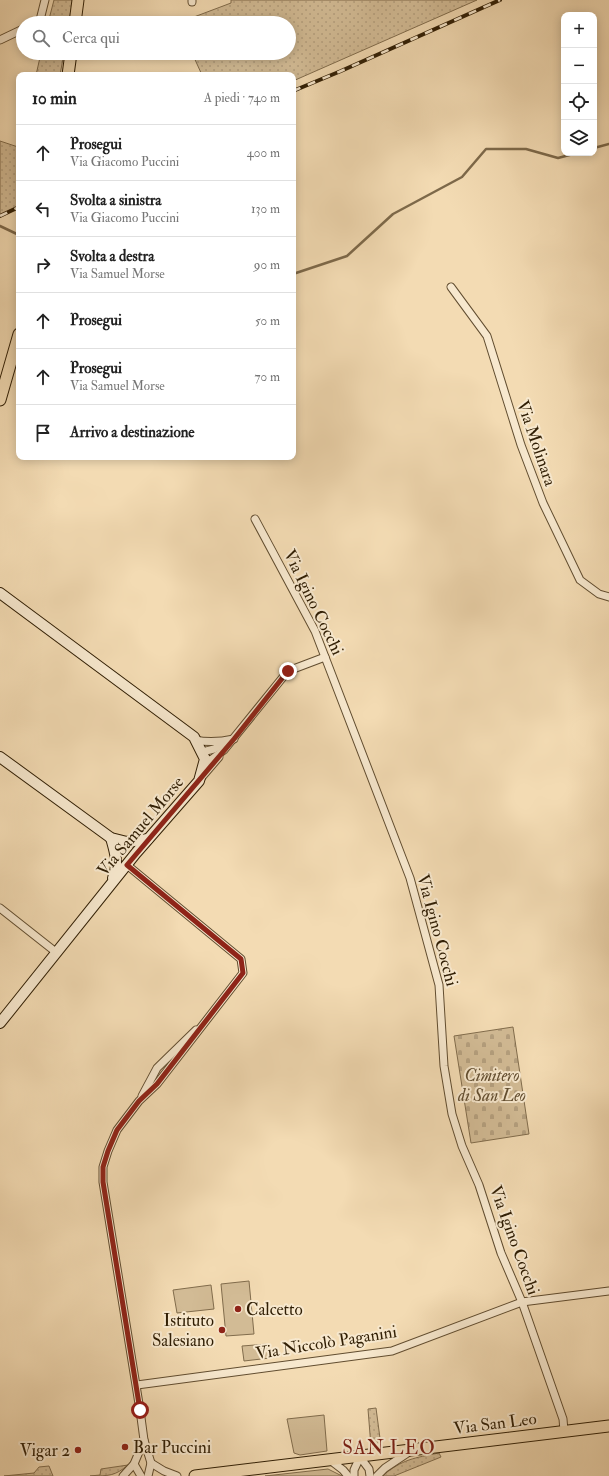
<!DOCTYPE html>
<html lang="it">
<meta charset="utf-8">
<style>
:root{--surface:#fff;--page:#f2f2f2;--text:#222;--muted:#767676;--line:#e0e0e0}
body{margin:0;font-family:"IM FELL Double Pica",serif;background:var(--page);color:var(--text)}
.controls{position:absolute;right:12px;top:12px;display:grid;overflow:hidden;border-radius:8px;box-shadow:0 2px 10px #0003}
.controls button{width:36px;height:36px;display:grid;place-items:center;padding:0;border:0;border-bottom:1px solid var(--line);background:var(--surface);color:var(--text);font:20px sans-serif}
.stop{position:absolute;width:12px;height:12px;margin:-9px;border:3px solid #8f2418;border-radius:50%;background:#fff}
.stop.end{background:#8f2418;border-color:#fff;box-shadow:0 1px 4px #0008}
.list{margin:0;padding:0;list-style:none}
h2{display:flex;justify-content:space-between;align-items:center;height:52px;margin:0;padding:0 16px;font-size:17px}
h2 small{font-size:13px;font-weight:400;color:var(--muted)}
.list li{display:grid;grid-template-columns:26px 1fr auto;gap:12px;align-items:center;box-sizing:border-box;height:56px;padding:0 16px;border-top:1px solid var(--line)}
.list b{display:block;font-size:15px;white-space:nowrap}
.list p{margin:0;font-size:13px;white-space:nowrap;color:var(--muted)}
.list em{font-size:13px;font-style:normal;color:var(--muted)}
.icon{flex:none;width:22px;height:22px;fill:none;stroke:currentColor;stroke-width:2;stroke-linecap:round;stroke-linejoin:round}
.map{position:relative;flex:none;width:609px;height:1476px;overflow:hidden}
.search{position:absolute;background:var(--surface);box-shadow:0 2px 10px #0003;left:16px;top:16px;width:280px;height:44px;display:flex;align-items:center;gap:10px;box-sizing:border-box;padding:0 14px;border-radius:22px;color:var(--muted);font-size:15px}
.panel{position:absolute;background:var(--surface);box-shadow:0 2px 10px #0003;left:16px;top:72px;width:280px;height:388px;border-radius:8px}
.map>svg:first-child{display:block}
.grass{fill:url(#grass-dots);stroke:#816c4c}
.cemetery{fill:url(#cemetery-stones);stroke:#816c4c}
.park{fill:#d2bb95;stroke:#816c4c}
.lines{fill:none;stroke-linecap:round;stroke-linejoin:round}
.stream{stroke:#7d694a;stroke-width:2.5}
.street-casing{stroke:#614d30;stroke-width:9}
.secondary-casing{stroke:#301e04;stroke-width:12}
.primary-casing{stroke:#301e04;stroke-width:13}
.street{stroke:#f7e8ce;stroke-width:7}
.secondary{stroke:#f7e8ce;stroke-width:10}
.primary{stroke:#f3dbb3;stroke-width:11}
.rail-casing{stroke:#301e04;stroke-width:4}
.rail{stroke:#f7e8ce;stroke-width:2.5;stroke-dasharray:8;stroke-linecap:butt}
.route{stroke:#8f2418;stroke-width:5}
.poi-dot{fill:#8f2418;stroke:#f7e8ce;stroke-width:1.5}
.labels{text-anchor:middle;stroke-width:4;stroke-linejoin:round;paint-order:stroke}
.street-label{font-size:17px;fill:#301e04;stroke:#f7e8ce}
.park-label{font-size:17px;font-style:italic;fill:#614d30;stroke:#f7e8ce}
.poi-label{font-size:17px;fill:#301e04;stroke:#f7e8ce;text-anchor:start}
.quarter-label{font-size:19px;letter-spacing:1px;fill:#7a1f14;stroke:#f7e8ce}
</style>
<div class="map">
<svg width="609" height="1476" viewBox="0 0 609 1476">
<defs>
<pattern id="grass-dots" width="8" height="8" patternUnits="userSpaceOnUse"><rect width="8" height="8" fill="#d2bb95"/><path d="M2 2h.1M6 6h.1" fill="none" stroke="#b5a07f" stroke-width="1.8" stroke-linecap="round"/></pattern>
<pattern id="cemetery-stones" width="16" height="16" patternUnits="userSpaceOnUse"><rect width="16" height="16" fill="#d2bb95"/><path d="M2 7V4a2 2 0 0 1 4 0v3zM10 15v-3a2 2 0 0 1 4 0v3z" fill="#b5a07f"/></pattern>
</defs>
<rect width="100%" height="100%" fill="#f3dbb3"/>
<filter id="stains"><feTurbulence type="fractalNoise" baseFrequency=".005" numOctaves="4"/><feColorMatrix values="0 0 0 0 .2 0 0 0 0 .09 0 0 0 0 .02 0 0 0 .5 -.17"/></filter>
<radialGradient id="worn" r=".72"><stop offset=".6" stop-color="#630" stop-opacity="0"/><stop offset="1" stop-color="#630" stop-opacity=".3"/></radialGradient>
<g class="grass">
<polygon points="54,0 73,0 69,23 48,23"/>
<polygon points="231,0 477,0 293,81 293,75 202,75 192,53 289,53 289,23 178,23 231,3"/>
<polygon points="41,53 64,53 60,75 36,75"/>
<polygon points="0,141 18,147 19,144 19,207 0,216"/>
<polygon points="376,1408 381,1446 371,1447 368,1409"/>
<path d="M439,1453L441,1457L394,1476H382C403,1459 414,1458 439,1453Z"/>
<path d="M128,1465C115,1476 109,1476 90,1476L100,1475L101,1469Z"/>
<polygon points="49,1466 53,1476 4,1476 34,1473 39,1467"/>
</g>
<polygon class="cemetery" points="513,1027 529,1134 471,1143 454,1036"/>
<g class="park">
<polygon points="249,1281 254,1334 226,1336 221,1284"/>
<polygon points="211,1285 214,1309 177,1313 173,1290"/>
<polygon points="268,1344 270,1358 244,1361 242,1346"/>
<polygon points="324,1415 327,1451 300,1455 294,1453 287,1419"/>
<polygon points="328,1469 342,1476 265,1476"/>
</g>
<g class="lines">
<g class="stream">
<polyline points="594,148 609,144"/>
<polyline points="0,226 19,235"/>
<polyline points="293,274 347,256 393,214 462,177 486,149 526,149 558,158 577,153"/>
</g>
<g class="street-casing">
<g id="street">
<polyline points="192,0 192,2"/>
<polyline points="34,23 40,20 45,0"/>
<polyline points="0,40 23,29"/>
<polyline points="451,287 487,336 521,445 543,503 580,580 599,594 609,597"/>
<polyline points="255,519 315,631 410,878 439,985 444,1066 452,1114 462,1146 479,1185 501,1253 522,1302 563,1419 564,1431"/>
<path d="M195,740C209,743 220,742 234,739"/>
<polyline points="202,752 214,749 225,743"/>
<polyline points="205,761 212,759 224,750 288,671 325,657"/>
<polyline points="201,778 219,757"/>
<polyline points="127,865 241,959 243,973 157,1084 139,1101 117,1130 108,1151 103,1167 103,1182 140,1410 144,1440 134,1464 141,1476"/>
<polyline points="0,908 57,953"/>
<polyline points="142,1096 157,1068 196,1030"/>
<polyline points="137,1385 392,1351 522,1302 609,1291"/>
<polyline points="144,1440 151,1463 148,1476"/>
<polyline points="330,1460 343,1470 348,1476"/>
<polyline points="151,1463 164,1471 177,1476"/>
<polyline points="123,1476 134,1464"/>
<polyline points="354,1476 354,1470 360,1457 369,1469 370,1476"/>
<polyline points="377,1476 385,1468 409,1452"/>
</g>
</g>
<g class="secondary-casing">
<g id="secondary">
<polyline points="0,593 194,737 205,759 199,781 136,853 0,1023"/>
<polyline points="0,757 111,838 127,842 148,839"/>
<path d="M111,838C115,852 119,864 113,878"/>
</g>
</g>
<g class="primary-casing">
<g id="primary">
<polyline points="75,23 78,0"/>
<polyline points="68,75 71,53"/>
<polyline points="0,400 19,334"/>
<polyline points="195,1476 609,1426"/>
</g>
</g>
<use href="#street" class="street"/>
<use href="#secondary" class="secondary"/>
<use href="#primary" class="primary"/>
<g class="rail-casing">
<g id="rail">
<polyline points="293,91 341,71 500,0"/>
<polyline points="0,216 19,207"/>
</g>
</g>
<use href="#rail" class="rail"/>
</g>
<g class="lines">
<polyline class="route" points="140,1410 103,1182 103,1167 108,1151 117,1130 139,1101 157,1084 243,973 241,959 127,865 234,739 288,671"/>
</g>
<g class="poi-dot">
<circle cx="238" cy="1309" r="4"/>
<circle cx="222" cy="1330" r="4"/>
<circle cx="125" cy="1447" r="4"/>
<circle cx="78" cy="1450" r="4"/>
</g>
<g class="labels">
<g class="street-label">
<text transform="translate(537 443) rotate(71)" y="6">Via Molinara</text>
<text transform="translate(314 602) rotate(64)" y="6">Via Igino Cocchi</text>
<text transform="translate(140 826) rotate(-50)" y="6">Via Samuel Morse</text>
<text transform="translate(438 930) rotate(75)" y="6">Via Igino Cocchi</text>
<text transform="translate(515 1240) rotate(70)" y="6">Via Igino Cocchi</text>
<text transform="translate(326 1342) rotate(-9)" y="6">Via Niccolò Paganini</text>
<text transform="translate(495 1423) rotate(-7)" y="6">Via San Leo</text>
</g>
<g class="park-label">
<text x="492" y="1081">Cimitero<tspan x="492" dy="20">di San Leo</tspan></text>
</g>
<g class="poi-label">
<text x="246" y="1315">Calcetto</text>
<text x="214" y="1326" text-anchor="end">Istituto<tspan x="214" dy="20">Salesiano</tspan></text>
<text x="133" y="1453">Bar Puccini</text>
<text x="70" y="1456" text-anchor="end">Vigar 2</text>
</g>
<g class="quarter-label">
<text x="389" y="1454">SAN LEO</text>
</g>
</g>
<rect width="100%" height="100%" filter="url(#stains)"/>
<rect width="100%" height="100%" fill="url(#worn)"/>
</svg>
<div class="controls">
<button>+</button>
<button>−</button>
<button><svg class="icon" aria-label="locate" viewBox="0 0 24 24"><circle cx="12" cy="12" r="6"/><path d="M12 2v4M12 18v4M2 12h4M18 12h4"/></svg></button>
<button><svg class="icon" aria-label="layers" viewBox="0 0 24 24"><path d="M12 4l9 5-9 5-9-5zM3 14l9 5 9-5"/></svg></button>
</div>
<div class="stop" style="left:140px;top:1410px"></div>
<div class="stop end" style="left:288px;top:671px"></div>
<div class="search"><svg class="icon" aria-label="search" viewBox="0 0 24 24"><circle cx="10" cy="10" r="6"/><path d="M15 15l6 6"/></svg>Cerca qui</div>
<section class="panel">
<h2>10 min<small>A piedi · 740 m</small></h2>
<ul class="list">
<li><svg class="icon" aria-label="ahead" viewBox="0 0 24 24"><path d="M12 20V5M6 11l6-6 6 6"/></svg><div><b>Prosegui</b><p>Via Giacomo Puccini</p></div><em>400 m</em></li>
<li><svg class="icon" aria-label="left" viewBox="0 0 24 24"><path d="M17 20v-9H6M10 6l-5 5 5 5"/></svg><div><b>Svolta a sinistra</b><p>Via Giacomo Puccini</p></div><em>130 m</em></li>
<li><svg class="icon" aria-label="right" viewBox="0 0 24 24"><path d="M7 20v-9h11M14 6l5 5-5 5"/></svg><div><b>Svolta a destra</b><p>Via Samuel Morse</p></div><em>90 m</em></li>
<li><svg class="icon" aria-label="ahead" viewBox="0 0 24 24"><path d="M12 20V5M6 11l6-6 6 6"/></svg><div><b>Prosegui</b></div><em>50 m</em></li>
<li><svg class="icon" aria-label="ahead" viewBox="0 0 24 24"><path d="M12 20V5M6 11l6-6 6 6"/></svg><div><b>Prosegui</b><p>Via Samuel Morse</p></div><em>70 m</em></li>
<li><svg class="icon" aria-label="arrive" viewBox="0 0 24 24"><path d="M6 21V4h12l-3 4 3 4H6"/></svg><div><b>Arrivo a destinazione</b></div></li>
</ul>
</section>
</div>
